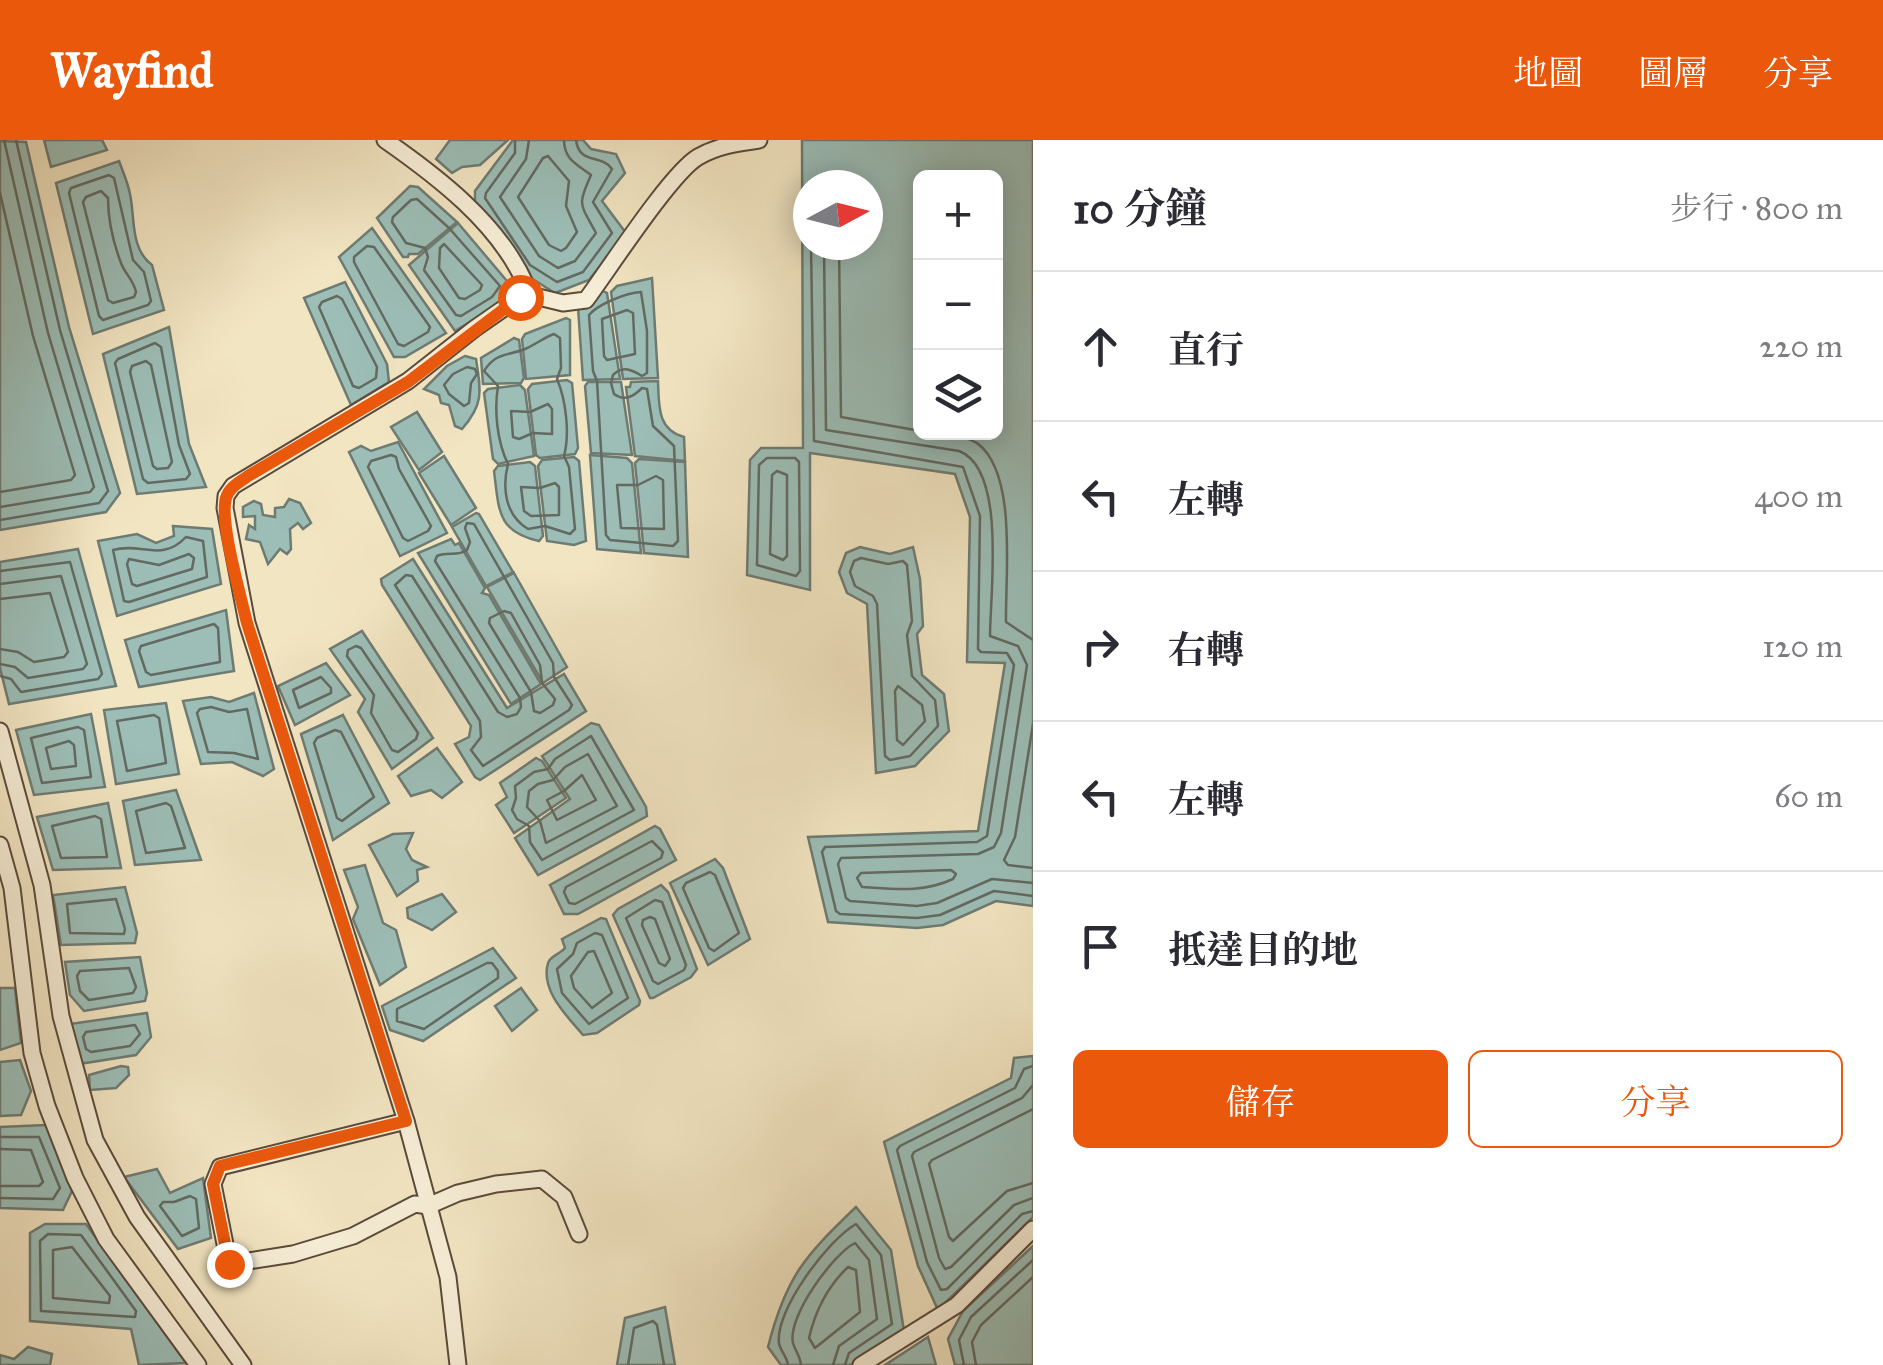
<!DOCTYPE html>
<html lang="zh-TW">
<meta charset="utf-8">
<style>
:root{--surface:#fff;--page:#f7f7f7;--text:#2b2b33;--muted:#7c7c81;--line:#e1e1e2;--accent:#ea580c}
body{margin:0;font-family:"IM FELL Great Primer","Noto Serif TC",serif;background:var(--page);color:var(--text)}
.controls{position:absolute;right:30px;top:30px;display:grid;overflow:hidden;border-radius:15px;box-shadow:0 5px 25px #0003}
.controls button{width:90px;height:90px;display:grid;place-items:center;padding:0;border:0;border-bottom:2px solid var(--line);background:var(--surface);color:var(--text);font:50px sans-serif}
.compass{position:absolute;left:793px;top:30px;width:90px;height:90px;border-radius:50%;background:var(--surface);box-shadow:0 5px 25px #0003;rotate:83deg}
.stop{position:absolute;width:30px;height:30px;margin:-22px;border:8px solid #ea580c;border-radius:50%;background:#fff}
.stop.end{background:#ea580c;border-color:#fff;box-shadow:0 2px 10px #0008}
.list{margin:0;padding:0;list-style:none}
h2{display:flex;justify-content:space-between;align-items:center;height:130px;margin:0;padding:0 40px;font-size:42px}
h2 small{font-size:32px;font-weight:400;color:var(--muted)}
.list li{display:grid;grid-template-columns:65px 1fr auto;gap:30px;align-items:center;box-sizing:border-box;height:150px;padding:0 40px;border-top:2px solid var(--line)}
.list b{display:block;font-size:38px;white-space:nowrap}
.list em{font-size:32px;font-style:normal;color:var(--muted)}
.actions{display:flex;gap:20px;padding:30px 40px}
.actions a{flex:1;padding:22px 0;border:2px solid var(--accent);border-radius:15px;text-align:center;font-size:35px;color:var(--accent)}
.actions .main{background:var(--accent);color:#fff}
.icon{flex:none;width:55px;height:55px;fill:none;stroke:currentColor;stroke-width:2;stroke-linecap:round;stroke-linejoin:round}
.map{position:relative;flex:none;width:1033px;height:1225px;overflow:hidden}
header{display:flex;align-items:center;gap:60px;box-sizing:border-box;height:140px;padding:0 50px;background:var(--accent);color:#fff}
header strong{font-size:48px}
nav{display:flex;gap:55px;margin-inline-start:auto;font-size:35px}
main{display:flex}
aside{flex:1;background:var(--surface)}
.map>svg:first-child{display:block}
.water{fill:#9cbeb7;stroke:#6e7b73;stroke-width:2.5;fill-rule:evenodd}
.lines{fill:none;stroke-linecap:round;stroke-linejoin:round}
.shore{stroke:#626a62;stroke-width:2.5}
.minor-casing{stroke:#5b4a3a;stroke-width:19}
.minor{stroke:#f7eed7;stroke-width:15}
.route{stroke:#ea580c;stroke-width:12}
</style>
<header>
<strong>Wayfind</strong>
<nav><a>地圖</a><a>圖層</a><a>分享</a></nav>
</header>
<main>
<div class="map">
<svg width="1033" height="1225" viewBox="0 0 1033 1225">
<rect width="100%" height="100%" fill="#f2e5c2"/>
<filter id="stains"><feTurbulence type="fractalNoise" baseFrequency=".002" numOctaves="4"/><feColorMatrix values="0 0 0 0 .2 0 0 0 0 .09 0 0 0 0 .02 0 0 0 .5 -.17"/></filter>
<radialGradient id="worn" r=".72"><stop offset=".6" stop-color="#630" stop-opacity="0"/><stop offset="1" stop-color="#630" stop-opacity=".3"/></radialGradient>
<g class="water">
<polygon points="44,0 102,0 107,10 51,27"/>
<polygon points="450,0 508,0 480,25 462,27 452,33 436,19"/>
<polygon points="513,0 583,0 591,9 616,14 625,33 602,61 626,93 589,140 555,153 523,133 475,62 475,51"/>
<path d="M802,0H1033V766L996,761L943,785L917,788L828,782L808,697L978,691L1005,523L967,522L970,377L955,334L810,313V450L747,435L750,320L761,308H803ZM921,38H996V292H921ZM808,45H868V105H808Z"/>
<polygon points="0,1 26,2 69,187 120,353 106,372 0,390"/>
<path d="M119,21C123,32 128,43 130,54C135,77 130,109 152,125L164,170L93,194L56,43Z"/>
<polygon points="410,46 418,47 457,82 418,114 409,114 408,117 403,117 377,78"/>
<polygon points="458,83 512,147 498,165 455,191 409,125"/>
<polygon points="372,88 446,193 405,217 394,217 339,117"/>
<polygon points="652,138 658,238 623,239 611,152 617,146"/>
<polygon points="345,142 387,224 389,242 351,265 304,158"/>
<polygon points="601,150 607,153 620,239 583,240 578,167"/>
<polygon points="566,178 570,180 570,235 526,239 522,199 525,194"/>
<polygon points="169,187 189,304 206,347 137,354 103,214"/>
<polygon points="514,198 519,200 524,238 521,243 483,244 481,218"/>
<path d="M465,216L476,219C481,251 484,264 462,289L455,286L449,265L441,263L439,255L424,249L447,226Z"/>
<polygon points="567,240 572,243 578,308 575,314 540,318 536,315 528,249 532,244"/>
<path d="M658,241C659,265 657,290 684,297L685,321L635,316L626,247H630L631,242Z"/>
<polygon points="588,242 621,242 632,315 591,313 585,246"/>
<polygon points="520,245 525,250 534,316 498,324 493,319 484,253 488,249"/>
<polygon points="417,272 442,312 419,330 391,287"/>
<polygon points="398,302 447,393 400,416 349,312 361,306 371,311"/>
<polygon points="590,315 627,318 632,323 641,413 597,409"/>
<polygon points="444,316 476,368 451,385 419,333"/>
<polygon points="574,317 579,321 586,401 574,405 547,401 538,326 542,320"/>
<polygon points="639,319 685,322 688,417 644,413 635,323"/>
<path d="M530,322L535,326L543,396L539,401C497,392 499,370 494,331L498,326Z"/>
<polygon points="289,359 300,363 311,383 303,389 298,383 290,389 291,409 287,414 280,409 268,424 260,402 246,399 249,385 255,389 255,376 243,377 243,367 254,361 261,364 263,375 275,377 275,368 284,367"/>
<polygon points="476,373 479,374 513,432 486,446 452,387"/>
<polygon points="173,386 212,389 221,444 117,476 98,401 137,394 156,403 174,396"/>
<polygon points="451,399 455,405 459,403 485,448 482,453 489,455 541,544 511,564 418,413"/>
<polygon points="860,407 890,414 913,407 920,439 923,486 917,494 922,535 944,554 949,591 915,626 876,633 867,464 847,453 839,432 846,413"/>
<polygon points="78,409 116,546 9,564 0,528 0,422"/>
<polygon points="413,419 507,568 564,534 586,571 480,640 475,637 455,604 469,597 471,586 382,445 381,439"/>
<polygon points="514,433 567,527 543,543 487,447"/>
<polygon points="226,470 234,531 139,547 125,500"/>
<polygon points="362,491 433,598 392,629 358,572 365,559 330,509"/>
<polygon points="326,523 350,555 295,585 278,546"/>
<polygon points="254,553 274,629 263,636 232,622 201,624 183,561 211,557 229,562"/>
<polygon points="166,563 179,634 116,644 104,570"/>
<polygon points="91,574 105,647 34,655 16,590"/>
<polygon points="343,575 389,663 333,700 301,594"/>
<polygon points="591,583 599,585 646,667 647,676 538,735 515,698 570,659 542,616"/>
<polygon points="437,608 462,642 442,658 431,650 411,656 398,636"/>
<polygon points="536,618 542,621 566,658 514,693 496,665 507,657 500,643"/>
<polygon points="176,650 201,720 135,725 123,661"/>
<polygon points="108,663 121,728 53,730 37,677"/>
<polygon points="655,686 660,689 676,720 578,774 564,774 550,745"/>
<polygon points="413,693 406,709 412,720 427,727 417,730 418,741 397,756 369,705 393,694"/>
<polygon points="715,719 723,728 750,799 708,825 670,743"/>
<polygon points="365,725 383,783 396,790 406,827 380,845 353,779 358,767 344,730"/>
<polygon points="661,745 668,752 697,829 691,837 653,858 650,858 613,775 618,769"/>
<polygon points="125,747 137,793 135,803 61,805 53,755"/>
<polygon points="442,754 456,772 432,790 408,778 407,768"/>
<path d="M601,778L606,779L640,861L639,865L597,893L583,895C568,877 540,851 548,823C550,816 560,814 565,808L562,799Z"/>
<polygon points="493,808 516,838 423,901 390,890 382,866"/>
<polygon points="140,817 147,853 145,861 84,871 70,855 65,822"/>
<polygon points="0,848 15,848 21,903 0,910"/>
<polygon points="521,848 537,870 512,891 495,866"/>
<polygon points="147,873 151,897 136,915 79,924 70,884"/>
<polygon points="1033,916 1033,1077 938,1170 918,1126 884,1002 1011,938 1014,918"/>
<polygon points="20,920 31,951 21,975 0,976 0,922"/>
<polygon points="121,926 128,927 129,935 116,948 90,950 89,935"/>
<polygon points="46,985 72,1051 63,1070 0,1068 0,987"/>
<polygon points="157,1029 170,1053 203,1038 211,1098 178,1109 124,1037"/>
<path d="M856,1067L891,1110L904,1191L850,1225H781L768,1207C786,1136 805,1116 856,1067Z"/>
<polygon points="45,1084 86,1084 186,1223 139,1225 131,1189 30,1181 30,1093"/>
<polygon points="1033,1106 1033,1225 955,1225 948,1199 963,1171"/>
<polygon points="665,1167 675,1225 617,1225 625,1178"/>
<polygon points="928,1197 936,1225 885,1225"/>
<polygon points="28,1207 52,1214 50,1225 0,1225 0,1215 14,1219"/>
</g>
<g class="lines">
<g class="shore">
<path d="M515,0V13L486,53L485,58L530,125L557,142L583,132L612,93L593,62L612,29C602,14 579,25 576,0"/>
<path d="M529,0L526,19L500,57L539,116L558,128L575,121L596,93C580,63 577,66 591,35C578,25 564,20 564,0"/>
<polygon points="548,16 569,41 566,66 577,92 566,108 561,111 549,105 518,57 543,18"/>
<polygon points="109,35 114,38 133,120 144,132 151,161 148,165 103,180 99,176 69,53 71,48"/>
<path d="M101,51L108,58C108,80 113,102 121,123C125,134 133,139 136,152L134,157L113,163L108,160L83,62L86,57Z"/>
<polyline points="0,53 33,196 75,335 71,340 0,352"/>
<polygon points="417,59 449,88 500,146 492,157 461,176 456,175 424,130 428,117 425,108 406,103 392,82 393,77 411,60"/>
<polygon points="444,104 482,145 480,150 465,159 459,158 439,128 440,108"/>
<polyline points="811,105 814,301 963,327 980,376 978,509 981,512 1007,513 1014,525 987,696 977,702 825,707 822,712 836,771 840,774 917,778 940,775 994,751 1033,756"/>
<path d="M824,105L826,290L959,311C1007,329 990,454 990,496L1018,506L1027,525L1001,693L994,707L978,714L841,718L838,724L846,758L850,761L917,766L937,763L992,739L1033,743"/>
<polyline points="839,105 841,277 921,291"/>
<polygon points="367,106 374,107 430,187 428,192 404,206 398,204 354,122 354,117"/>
<path d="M641,152L647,191V233L642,236C632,230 623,225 613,235L611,243L614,254C625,262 634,256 642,248L647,249L653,286L674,306L678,401L673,406L610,400L606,395L597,241L593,231L589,175C598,164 626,153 641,152Z"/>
<polygon points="337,156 342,159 377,227 376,238 359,248 353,246 319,167 322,162"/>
<polygon points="627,170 633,173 635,214 607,220 604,216 602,179"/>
<path d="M554,194L560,198L561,228L557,239C566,260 570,294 564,316L569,327L575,389L570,394L545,386L528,389C505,375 502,348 508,324C497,302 494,270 498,246L484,231C496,212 508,216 525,209C535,205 543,198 554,194Z"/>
<polygon points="155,203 161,207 179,305 190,334 186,339 148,343 143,339 115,223 118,219"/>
<polygon points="146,221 151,225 172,322 168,328 157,329 153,326 130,232 132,226"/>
<polygon points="467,227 475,229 477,234 471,243 469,263 464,266 449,254 444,245 453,234"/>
<polygon points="548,264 552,269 552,294 533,293 519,299 513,297 511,271 530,272"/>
<path d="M932,292C947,295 964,295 977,303C1018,333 1005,437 1006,482L1033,500"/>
<polygon points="391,315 396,317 399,329 431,386 428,391 408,401 403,398 368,327 371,321"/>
<polygon points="767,318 795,318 799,322 800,431 796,436 757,425 759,325"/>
<polygon points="777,331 787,335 787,416 783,420 770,414 772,335"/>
<polygon points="656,336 663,340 664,389 621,388 617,345 638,345"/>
<polygon points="555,343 559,347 559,375 531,376 524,371 521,347 540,348"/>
<polyline points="0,367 90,352 94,347 48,193 4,0"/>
<polyline points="0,380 99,363 108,351 60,190 16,0"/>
<path d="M467,383L474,384L553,523L554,537L572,565L569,570L483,626L471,610L481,597L480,581L395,445L406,435L412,436L498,572L507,577L517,574L521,567L520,558L435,421L437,416C448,411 457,417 467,410L470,402L465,388Z"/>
<path d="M186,397L203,401L207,437L129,462L124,461L113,410C142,402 161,423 186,397Z"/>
<polygon points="189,414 194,418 192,429 137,446 132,444 127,424 129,419 159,425"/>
<polygon points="861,418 888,424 903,421 907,425 912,481 907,495 912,536 935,560 938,586 910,616 890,620 885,616 877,464 873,456 855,446 850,432 854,421"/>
<polyline points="0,431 70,422 102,534 98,539 21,552 11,539 0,536"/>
<polyline points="0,444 61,436 87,524 83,529 28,538 15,527 0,524"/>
<polyline points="0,459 50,453 68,512 64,517 34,522 18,512 0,509"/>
<polygon points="504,471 511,473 540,525 542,543 555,559 553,565 540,573 534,571 531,552 489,483 490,478"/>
<polygon points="214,484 218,488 220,522 151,535 146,532 139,511 141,506"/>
<polygon points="356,506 361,508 418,593 416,599 398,612 392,610 371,573 374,555 347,516 348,510"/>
<polygon points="321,537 331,548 331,553 299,568 293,550"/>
<polygon points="898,546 922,565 925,581 903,605 897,600 895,551"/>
<polygon points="211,567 229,572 247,569 258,619 234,613 208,612 197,573 200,569"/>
<polygon points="154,575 159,578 166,623 127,631 117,581"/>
<polyline points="1033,584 1015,697 1004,720 1008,725 1033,728"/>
<polygon points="78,587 84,590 91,637 42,643 31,598"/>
<polygon points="335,590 341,592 374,657 342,681 337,678 314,603 317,598"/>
<polygon points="591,596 634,670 542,720 530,702 529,686 517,679 512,670 516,658 515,646 534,632 548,629 555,619"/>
<polygon points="69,601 74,605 76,626 51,629 46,608"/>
<polygon points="588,614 617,666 546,703 540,681 527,667 529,651 538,644 553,640 565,627"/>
<polygon points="582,635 596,660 557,680 547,660 564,651"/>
<polygon points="166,663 171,666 185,708 146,713 136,671"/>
<polygon points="95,676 101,679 107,717 61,718 52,686"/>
<polygon points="652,701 663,712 661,718 575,764 569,763 564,752 566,747"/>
<path d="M951,730L956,734L953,739C923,753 895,749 862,747L857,738L861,733Z"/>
<polygon points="710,732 715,735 739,793 714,811 709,808 683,748 686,743"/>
<polygon points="116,759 125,789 124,794 70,793 67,764"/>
<polygon points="655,760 662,762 686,825 684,830 658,844 653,841 626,778"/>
<polygon points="650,777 655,779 670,819 665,826 659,823 642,785 643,780"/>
<polygon points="595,793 602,795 628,858 589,884 562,853 557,829 573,814 577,803"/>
<polygon points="594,811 612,853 592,868 574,848 571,836 588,812"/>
<polygon points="487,823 492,823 498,831 498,838 424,889 397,881 397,869"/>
<polygon points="129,828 136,847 133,853 89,860 80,851 77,836 80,831"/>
<polygon points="135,885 140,894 130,906 91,912 86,909 83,897 86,892"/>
<polyline points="1033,926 1024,929 1015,948 900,1006 897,1010 927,1122 941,1150 947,1149 1022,1074 1033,1071"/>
<polyline points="1033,945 1022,958 914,1012 912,1016 939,1118 945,1129 951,1127 1014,1065 1033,1058"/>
<polyline points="1033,969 932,1020 929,1024 949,1097 953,1101 1007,1051 1033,1043"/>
<polyline points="0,997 39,997 60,1048 53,1059 0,1058"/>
<polyline points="0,1009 31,1010 43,1042 39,1046 0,1046"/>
<polygon points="190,1056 196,1059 199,1088 182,1096 160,1066 163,1062 174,1062"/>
<polygon points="48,1094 81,1095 136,1171 135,1177 41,1171 40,1101"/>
<polygon points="72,1107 110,1156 109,1163 53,1158 53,1110"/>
<path d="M848,1127L856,1130L860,1172L815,1208L809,1198C815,1172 828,1146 848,1127Z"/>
<polyline points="628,1225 634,1188 653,1181 657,1185 664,1225"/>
<path d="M788,1225C787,1216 780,1211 779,1203C775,1170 828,1100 856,1084L881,1115L892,1184L849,1213L845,1225"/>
<path d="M801,1225C800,1215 795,1211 793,1203C787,1177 833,1114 855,1103L869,1120L877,1179L839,1206L833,1225"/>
<polyline points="964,1225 959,1200 971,1177 1033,1120"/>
<polyline points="976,1225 972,1202 981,1185 1033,1137"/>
</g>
<g class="minor-casing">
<g id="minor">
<path d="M385,0C438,37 498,83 525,143L520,157L474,189L408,241L233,346L226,356L225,368L247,483L406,981L448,1137L458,1225"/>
<path d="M522,153L563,163L586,160C609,129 671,33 698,17C717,6 737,3 759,0"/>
<polyline points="0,591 42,745 61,876 95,1000 137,1077 243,1225"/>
<polyline points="0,705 12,748 32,913 47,966 75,1038 106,1099 198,1225"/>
<polyline points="406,981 220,1027 213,1044 229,1124 293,1114 353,1096 415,1064 428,1066 458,1053 496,1044 542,1039 564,1057 579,1094"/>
<polyline points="861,1225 957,1165 1033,1089"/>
</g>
</g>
<use href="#minor" class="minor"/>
</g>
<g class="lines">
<path class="route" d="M229,1124L213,1044L220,1026L406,981L247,483C241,457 219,381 226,358C229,347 240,342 248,336L408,242L520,157"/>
</g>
<rect width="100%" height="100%" filter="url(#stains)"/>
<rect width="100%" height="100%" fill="url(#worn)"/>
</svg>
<div class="controls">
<button>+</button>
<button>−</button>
<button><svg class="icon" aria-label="layers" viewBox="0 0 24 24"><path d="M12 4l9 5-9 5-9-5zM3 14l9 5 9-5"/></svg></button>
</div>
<svg class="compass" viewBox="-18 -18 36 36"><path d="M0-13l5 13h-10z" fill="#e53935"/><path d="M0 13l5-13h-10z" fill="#7c7c81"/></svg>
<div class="stop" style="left:520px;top:157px"></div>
<div class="stop end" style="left:229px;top:1124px"></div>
</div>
<aside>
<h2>10 分鐘<small>步行 · 800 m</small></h2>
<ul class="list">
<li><svg class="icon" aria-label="ahead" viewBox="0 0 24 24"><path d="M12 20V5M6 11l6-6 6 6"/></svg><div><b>直行</b></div><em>220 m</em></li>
<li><svg class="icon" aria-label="left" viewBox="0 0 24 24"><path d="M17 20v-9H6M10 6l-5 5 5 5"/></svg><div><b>左轉</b></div><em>400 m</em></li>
<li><svg class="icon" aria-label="right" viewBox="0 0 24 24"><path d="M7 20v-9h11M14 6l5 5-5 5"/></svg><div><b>右轉</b></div><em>120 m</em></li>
<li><svg class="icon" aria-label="left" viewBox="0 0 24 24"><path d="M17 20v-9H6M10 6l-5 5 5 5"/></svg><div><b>左轉</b></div><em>60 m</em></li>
<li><svg class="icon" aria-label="arrive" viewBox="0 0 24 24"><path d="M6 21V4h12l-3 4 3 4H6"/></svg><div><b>抵達目的地</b></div></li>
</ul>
<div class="actions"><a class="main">儲存</a><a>分享</a></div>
</aside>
</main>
